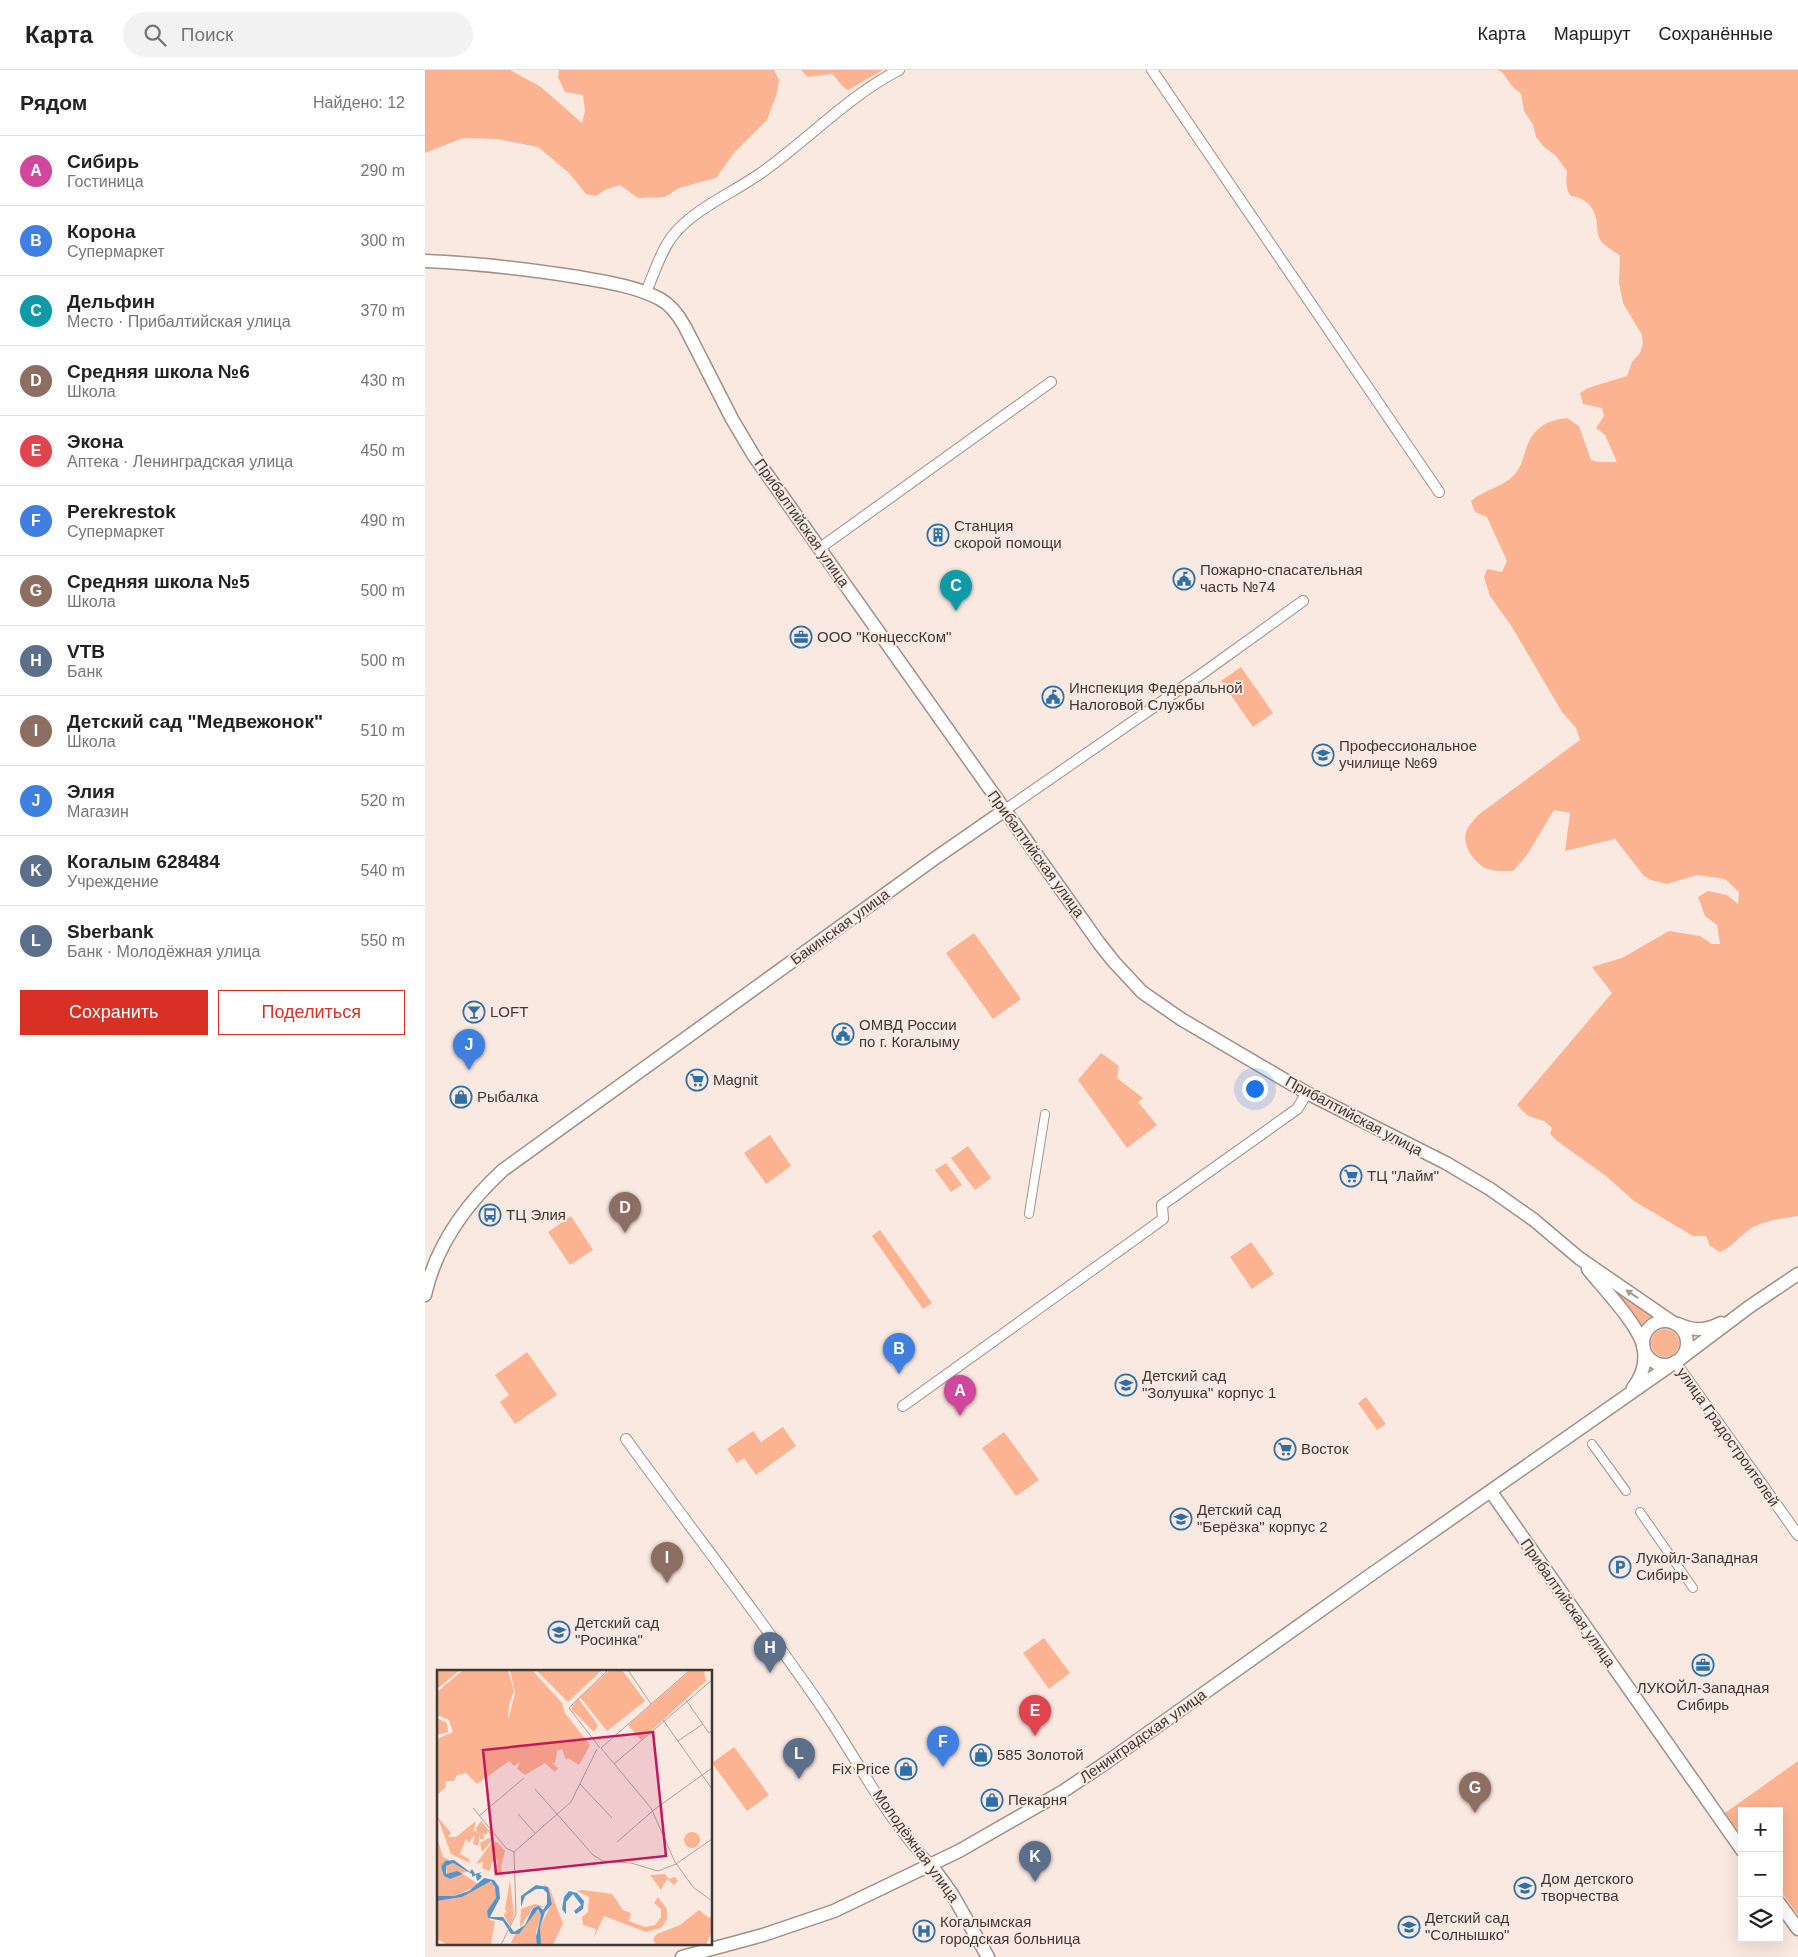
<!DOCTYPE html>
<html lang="ru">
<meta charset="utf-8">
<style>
:root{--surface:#fff;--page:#f2f2f2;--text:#222;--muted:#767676;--line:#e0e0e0;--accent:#d93025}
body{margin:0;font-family:Arial,sans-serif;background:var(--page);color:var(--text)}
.controls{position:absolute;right:15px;bottom:15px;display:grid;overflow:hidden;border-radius:0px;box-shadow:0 5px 20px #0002}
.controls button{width:45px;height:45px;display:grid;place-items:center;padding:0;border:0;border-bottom:1px solid var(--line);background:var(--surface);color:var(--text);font:25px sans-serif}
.you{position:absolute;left:829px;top:1018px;width:18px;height:18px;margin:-12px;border:4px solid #fff;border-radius:50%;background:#1a73e8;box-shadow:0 0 0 8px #1a73e833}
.badge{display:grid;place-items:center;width:32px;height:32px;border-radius:50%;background:var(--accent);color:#fff;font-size:16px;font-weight:700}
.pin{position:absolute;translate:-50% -41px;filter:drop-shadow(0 1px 2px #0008)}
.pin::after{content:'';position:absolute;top:26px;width:18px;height:15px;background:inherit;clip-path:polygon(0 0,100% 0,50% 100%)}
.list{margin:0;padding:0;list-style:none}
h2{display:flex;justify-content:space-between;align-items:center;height:65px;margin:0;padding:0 20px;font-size:21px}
h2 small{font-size:16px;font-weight:400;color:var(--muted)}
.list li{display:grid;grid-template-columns:32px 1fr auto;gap:15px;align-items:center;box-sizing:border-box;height:70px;padding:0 20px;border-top:1px solid var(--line)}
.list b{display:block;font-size:19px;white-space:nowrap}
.list p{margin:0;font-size:16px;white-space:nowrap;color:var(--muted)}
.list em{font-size:16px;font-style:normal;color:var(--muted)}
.actions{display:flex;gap:10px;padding:15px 20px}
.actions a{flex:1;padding:11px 0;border:1px solid var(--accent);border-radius:0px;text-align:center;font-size:18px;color:var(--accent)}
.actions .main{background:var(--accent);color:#fff}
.icon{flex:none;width:28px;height:28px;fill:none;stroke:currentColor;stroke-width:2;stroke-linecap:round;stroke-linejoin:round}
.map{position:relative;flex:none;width:1373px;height:1887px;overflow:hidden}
header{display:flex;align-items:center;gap:30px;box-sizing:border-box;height:70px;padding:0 25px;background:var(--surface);border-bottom:1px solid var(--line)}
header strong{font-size:24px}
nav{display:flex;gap:28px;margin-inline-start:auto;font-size:18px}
.search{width:350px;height:45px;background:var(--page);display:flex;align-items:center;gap:12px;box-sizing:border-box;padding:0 18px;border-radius:28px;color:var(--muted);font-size:19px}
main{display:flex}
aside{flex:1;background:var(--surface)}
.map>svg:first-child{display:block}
.green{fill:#fcb391}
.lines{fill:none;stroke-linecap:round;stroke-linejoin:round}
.pedestrian-casing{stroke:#9f9088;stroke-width:10}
.minor-casing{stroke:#9f9088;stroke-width:12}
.tertiary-casing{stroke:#9f9088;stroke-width:15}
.pedestrian{stroke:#fff;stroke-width:8}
.minor{stroke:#fff;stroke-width:10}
.tertiary{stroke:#fff;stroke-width:12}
.oneway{fill:#9f9c9a}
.labels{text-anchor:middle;stroke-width:4;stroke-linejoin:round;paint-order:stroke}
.street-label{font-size:15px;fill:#3f3835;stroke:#fae9e1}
.poi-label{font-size:15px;fill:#3f3835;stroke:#fae9e1;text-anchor:start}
.inset-road{fill:none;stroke:#afa29c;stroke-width:1}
.view{fill:#c2185b;fill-opacity:0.15;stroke:#c2185b;stroke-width:2.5}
.inset-edge{fill:none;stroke:#3f3835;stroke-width:2.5}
</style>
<header>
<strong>Карта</strong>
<div class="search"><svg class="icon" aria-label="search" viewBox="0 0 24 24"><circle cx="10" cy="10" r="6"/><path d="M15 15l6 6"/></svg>Поиск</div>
<nav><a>Карта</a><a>Маршрут</a><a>Сохранённые</a></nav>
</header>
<main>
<aside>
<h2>Рядом<small>Найдено: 12</small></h2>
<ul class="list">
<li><span class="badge" style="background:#d1479c">A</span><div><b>Сибирь</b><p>Гостиница</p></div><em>290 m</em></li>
<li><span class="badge" style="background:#3f7fe0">B</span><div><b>Корона</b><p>Супермаркет</p></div><em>300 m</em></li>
<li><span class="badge" style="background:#0f9aa8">C</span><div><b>Дельфин</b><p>Место · Прибалтийская улица</p></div><em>370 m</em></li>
<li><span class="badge" style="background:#8d6e63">D</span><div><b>Средняя школа №6</b><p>Школа</p></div><em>430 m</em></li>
<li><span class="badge" style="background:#e0444e">E</span><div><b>Экона</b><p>Аптека · Ленинградская улица</p></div><em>450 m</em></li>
<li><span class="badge" style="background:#3f7fe0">F</span><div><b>Perekrestok</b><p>Супермаркет</p></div><em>490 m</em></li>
<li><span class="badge" style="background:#8d6e63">G</span><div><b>Средняя школа №5</b><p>Школа</p></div><em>500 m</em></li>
<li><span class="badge" style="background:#5c6f8a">H</span><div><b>VTB</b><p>Банк</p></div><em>500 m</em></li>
<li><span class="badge" style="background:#8d6e63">I</span><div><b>Детский сад &quot;Медвежонок&quot;</b><p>Школа</p></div><em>510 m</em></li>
<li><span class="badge" style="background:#3f7fe0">J</span><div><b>Элия</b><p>Магазин</p></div><em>520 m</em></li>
<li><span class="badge" style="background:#5c6f8a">K</span><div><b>Когалым 628484</b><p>Учреждение</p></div><em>540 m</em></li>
<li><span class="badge" style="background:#5c6f8a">L</span><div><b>Sberbank</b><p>Банк · Молодёжная улица</p></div><em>550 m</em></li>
</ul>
<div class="actions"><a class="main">Сохранить</a><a>Поделиться</a></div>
</aside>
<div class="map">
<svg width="1373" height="1887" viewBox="0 0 1373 1887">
<rect width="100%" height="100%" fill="#fae9e1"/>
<g class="green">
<polygon points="0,0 85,0 116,17 157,53 160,41 158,25 140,22 133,7 134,0 349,0 354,10 352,23 342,50 309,83 291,108 254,118 240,127 213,128 195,115 180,120 171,126 161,124 144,103 113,77 72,69 38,68 0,83"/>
<path d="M376,0H458L423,20C415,16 413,9 407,4L383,7Z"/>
<path d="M1072,0H1373V1146C1355,1149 1335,1150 1320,1163C1310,1171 1308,1176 1295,1182L1285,1176L1281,1166H1268L1209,1131L1181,1106L1132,1071L1125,1064L1127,1058L1119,1051L1103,1046L1092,1035L1187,923L1167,897L1197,888L1244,861L1275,866L1287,874H1295L1292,855L1280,846L1273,827L1283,821L1302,825L1313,834L1314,822L1300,809L1272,805L1242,814L1226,810L1219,806L1190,769L1140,781L1145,743L1129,740L1102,785L1088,801C1080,801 1069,802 1060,798C1049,792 1037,775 1041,762C1043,756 1049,750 1053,745L1155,670L1151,658L1137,642L1087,557L1065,526L1059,507L1062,499L1077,502L1082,491L1062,447L1050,442L1046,431C1058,420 1077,418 1089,405C1098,396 1098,385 1103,374C1110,356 1125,350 1142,348L1154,356L1166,390L1173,392H1192L1180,365L1171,358L1179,346L1177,338L1158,334L1155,323L1163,318L1202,306L1207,292L1215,283L1218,274L1217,265L1198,233L1194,213L1195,186C1190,181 1180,177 1176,171C1171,165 1173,155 1171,148C1168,135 1158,127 1146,126L1143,122L1141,112L1142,101L1131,86L1119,77L1111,67L1108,55L1099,41L1096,24L1087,16L1077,2Z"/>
<polygon points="816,597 848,643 828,657 796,611"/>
<polygon points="549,863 596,929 568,949 521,883"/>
<polygon points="676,983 694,996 692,1008 718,1028 713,1032 732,1055 702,1078 653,1010"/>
<polygon points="345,1065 366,1096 341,1114 319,1083"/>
<polygon points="543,1076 566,1108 550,1120 526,1088"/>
<polygon points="521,1093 537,1115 526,1122 510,1100"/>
<polygon points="146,1146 168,1180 145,1195 123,1162"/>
<polygon points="455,1160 507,1233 498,1239 447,1166"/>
<polygon points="826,1172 849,1204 827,1219 805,1187"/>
<polygon points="1185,1217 1228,1246 1220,1251 1214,1257"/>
<circle cx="1240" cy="1273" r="14"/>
<polygon points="102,1282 132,1325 90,1354 75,1332 84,1325 70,1305"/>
<polygon points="941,1327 961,1354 952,1360 933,1333"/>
<polygon points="358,1357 371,1376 331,1405 319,1388 312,1393 302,1379 328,1361 336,1372"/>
<polygon points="579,1362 614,1410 591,1426 557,1378"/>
<polygon points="619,1568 645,1603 624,1619 598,1583"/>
<polygon points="309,1677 344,1725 322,1741 287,1693"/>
<polygon points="1373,1691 1373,1845 1354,1819 1354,1741 1317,1741 1317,1766 1300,1743"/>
</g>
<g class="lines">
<g class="pedestrian-casing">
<g id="pedestrian">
<polyline points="604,1144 620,1044"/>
<polyline points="1167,1374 1201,1421"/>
<polyline points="1215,1442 1268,1518"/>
</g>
</g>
<g class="minor-casing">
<g id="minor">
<polyline points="727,0 1014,422"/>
<path d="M221,222C229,204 236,180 249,164C272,137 308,123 336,103C383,70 423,26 474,0"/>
<polyline points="395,478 626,312"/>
<polyline points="580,740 778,603 878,531"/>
<polyline points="1250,1292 1373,1465"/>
<polyline points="478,1336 738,1149 737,1135 872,1039 882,1023"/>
<path d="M201,1369C266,1459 335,1547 398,1639C433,1691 462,1750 506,1795"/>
</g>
</g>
<g class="tertiary-casing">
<g id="tertiary">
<path d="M0,191C52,193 102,199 153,207C181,212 210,216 235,229C246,235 254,246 260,257L307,349L329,386L674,873L689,892L717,922L756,949L882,1023L1021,1093L1065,1119L1109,1150L1154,1188L1247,1252"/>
<path d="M1163,1199C1178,1218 1212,1253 1218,1275C1222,1291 1218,1305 1208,1318"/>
<path d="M0,1225C11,1175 40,1135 78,1100L509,789L580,740"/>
<circle cx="1240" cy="1273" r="22"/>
<path d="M1253,1254C1269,1261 1280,1261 1296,1253"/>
<polyline points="1255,1289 1324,1237 1373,1204"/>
<polyline points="1066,1422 1317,1780"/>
<polyline points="506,1795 527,1824 563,1887"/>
<polyline points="1354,1833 1373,1859"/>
<polyline points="257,1887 338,1865 409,1841 534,1781 637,1722 682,1692 944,1506 1250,1292"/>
</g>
</g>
<use href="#pedestrian" class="pedestrian"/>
<use href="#minor" class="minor"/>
<use href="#tertiary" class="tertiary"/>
</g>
<defs><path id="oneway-solid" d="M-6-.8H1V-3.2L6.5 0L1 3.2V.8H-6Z" transform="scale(1.25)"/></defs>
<use class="oneway" href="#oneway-solid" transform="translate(1207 1224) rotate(-146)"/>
<defs>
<g id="building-ring" transform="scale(1.125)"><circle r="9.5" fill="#fae9e1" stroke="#2d70a6" stroke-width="1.5"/><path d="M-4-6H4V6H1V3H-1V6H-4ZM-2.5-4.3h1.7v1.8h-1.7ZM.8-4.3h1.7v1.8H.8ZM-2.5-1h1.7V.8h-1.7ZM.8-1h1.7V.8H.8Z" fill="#2d70a6"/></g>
<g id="civic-ring" transform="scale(1.125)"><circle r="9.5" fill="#fae9e1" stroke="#2d70a6" stroke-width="1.5"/><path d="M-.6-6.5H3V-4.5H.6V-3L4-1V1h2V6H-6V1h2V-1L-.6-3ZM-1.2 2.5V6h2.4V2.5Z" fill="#2d70a6"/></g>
<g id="office-ring" transform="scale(1.125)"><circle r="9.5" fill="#fae9e1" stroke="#2d70a6" stroke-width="1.5"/><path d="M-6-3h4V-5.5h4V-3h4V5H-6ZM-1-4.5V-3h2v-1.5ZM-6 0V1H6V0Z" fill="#2d70a6"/></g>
<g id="university-ring" transform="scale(1.125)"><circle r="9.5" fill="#fae9e1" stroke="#2d70a6" stroke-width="1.5"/><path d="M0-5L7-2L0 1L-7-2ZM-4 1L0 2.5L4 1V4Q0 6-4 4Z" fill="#2d70a6"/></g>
<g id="bar-ring" transform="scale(1.125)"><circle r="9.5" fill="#fae9e1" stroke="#2d70a6" stroke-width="1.5"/><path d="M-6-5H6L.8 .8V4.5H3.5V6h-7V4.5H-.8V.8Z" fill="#2d70a6"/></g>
<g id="supermarket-ring" transform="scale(1.125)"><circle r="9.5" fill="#fae9e1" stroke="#2d70a6" stroke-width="1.5"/><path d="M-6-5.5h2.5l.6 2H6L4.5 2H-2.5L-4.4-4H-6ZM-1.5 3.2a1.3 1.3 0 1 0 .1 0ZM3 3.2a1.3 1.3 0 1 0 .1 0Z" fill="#2d70a6"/></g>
<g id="shop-ring" transform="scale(1.125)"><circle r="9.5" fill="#fae9e1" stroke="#2d70a6" stroke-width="1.5"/><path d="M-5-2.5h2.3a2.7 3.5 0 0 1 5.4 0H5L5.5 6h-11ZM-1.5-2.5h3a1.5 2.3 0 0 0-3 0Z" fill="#2d70a6"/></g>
<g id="bus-ring" transform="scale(1.125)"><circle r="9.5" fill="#fae9e1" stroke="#2d70a6" stroke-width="1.5"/><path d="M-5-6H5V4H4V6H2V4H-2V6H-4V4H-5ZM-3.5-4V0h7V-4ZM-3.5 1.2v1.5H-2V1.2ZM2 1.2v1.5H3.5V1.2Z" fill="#2d70a6"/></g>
<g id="school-ring" transform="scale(1.125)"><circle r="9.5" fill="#fae9e1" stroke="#2d70a6" stroke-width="1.5"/><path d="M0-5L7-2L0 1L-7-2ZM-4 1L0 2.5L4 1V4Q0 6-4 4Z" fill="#2d70a6"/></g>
<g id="parking-ring" transform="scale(1.125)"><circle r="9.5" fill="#fae9e1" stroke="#2d70a6" stroke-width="1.5"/><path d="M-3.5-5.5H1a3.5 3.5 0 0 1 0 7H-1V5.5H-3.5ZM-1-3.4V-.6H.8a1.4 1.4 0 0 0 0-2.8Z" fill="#2d70a6"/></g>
<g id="hospital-ring" transform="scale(1.125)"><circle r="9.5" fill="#fae9e1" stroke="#2d70a6" stroke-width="1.5"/><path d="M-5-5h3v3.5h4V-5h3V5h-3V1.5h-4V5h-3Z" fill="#2d70a6"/></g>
</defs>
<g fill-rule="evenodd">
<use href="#building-ring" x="513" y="465"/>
<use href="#civic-ring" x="759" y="509"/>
<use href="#office-ring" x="376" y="567"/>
<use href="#civic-ring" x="628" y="627"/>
<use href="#university-ring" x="898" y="685"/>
<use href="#bar-ring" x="49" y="942"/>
<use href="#civic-ring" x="418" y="964"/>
<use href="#supermarket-ring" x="272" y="1010"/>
<use href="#shop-ring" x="36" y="1027"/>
<use href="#supermarket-ring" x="926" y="1106"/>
<use href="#bus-ring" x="65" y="1145"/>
<use href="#school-ring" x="701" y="1315"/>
<use href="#supermarket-ring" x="860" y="1379"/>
<use href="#school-ring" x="756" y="1449"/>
<use href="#parking-ring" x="1195" y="1497"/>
<use href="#school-ring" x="134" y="1562"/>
<use href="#office-ring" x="1278" y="1595"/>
<use href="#shop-ring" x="556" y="1685"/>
<use href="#shop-ring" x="481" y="1699"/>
<use href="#shop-ring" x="567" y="1730"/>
<use href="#school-ring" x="1100" y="1818"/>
<use href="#school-ring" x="984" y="1857"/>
<use href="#hospital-ring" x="499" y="1861"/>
</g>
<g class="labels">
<g class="street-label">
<text transform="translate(377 453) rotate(55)" y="5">Прибалтийская улица</text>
<text transform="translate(611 784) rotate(54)" y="5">Прибалтийская улица</text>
<text transform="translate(415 857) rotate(-36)" y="5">Бакинская улица</text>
<text transform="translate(929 1046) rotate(28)" y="5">Прибалтийская улица</text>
<text transform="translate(1303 1367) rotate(55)" y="5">улица Градостроителей</text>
<text transform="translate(1143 1533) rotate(55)" y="5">Прибалтийская улица</text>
<text transform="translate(718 1666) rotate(-35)" y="5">Ленинградская улица</text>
<text transform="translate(491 1776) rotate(54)" y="5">Молодёжная улица</text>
</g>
<g class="poi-label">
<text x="529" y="461">Станция<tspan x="529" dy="17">скорой помощи</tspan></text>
<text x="775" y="505">Пожарно-спасательная<tspan x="775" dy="17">часть №74</tspan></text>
<text x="392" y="572">ООО "КонцессКом"</text>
<text x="644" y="623">Инспекция Федеральной<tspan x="644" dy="17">Налоговой Службы</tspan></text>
<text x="914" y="681">Профессиональное<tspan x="914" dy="17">училище №69</tspan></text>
<text x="65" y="947">LOFT</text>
<text x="434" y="960">ОМВД России<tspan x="434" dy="17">по г. Когалыму</tspan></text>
<text x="288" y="1015">Magnit</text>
<text x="52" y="1032">Рыбалка</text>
<text x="942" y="1111">ТЦ "Лайм"</text>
<text x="81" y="1150">ТЦ Элия</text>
<text x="717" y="1311">Детский сад<tspan x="717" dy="17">"Золушка" корпус 1</tspan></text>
<text x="876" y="1384">Восток</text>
<text x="772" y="1445">Детский сад<tspan x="772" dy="17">"Берёзка" корпус 2</tspan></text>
<text x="1211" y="1493">Лукойл-Западная<tspan x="1211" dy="17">Сибирь</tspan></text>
<text x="150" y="1558">Детский сад<tspan x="150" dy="17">"Росинка"</tspan></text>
<text x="1278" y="1623" text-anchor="middle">ЛУКОЙЛ-Западная<tspan x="1278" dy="17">Сибирь</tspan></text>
<text x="572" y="1690">585 Золотой</text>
<text x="465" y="1704" text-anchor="end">Fix Price</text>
<text x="583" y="1735">Пекарня</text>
<text x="1116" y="1814">Дом детского<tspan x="1116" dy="17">творчества</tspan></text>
<text x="1000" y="1853">Детский сад<tspan x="1000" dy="17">"Солнышко"</tspan></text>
<text x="515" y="1857">Когалымская<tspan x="515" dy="17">городская больница</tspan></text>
</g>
</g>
<g transform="translate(12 1600)">
<rect width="275" height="275" fill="#fae9e1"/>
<path d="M0,0H23L0,19ZM26,0H71L77,21L72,35L71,51L78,23L73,0H95L125,33L128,43L153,75L142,95L131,88L129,90L125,79L121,81V77L118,93H115L121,98L118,102L108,93L88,105L80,99L83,92L77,96L72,91L40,114L29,103L20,105L17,111H8L9,117L0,125V69L16,62L12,50L0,45V22ZM99,0H165L131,32ZM173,0H185L208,31L170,61L143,27ZM254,0H267L269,11L204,70L191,55ZM141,28L161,55L157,62L134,39ZM0,48L10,53L11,62L0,65ZM0,146L14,163L11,167H19L39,151L36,162L38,160L41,164L39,158L44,151L56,165V169L45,182L43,173L54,167L51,161L49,165L46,163L47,169H43V164L41,176L36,174L38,164L32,173L29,169L23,184L32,189L33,193L14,184ZM247 170a8 8 0 1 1 16 0a8 8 0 1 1-16 0ZM0,167L6,187L12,190L4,197L7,206L13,209L26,204L41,214L36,218L17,226L0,227ZM55,172H60L68,181L64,196L66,206L57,203L61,189L55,192L53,201L45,198L46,192L39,194ZM16,193L31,201L30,202L10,205L9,196ZM228,204L232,209L238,207L241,211L237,215L230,209L224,220L213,205ZM73,210L77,245L73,256L67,246L68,242L71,245L68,239ZM49,212H56L59,220V229L50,242L53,250L58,251L54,275H11L0,269V231L25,227ZM107,214L113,219L126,254L116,275H104L102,271L103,257L115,232ZM146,220L175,224L186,240L194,243L192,251L208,257L218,255L224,247V239L217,233L221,227L230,239V249L224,258L209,262L167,246L157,268L159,259L146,255L145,247L151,242L152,227L140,221ZM98,234L108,237H96L83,258L84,239ZM100,239L104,245L99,262L100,275L74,273L78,264L83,263ZM262,240L272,248L275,245V262L269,275H219L216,269L220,264L243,255Z" fill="#fcb391"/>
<path d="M17,190L33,202L35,199L38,204L45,202L42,204L45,206L43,209L40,211L39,205L35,207V204L16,193L9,196V204L20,201L26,204L13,209L7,206L4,197L8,191ZM47,208L57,210L62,217L63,228L53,247H66L77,262L88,255L96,238L102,236L106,240L110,234V223L106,219H99L88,226L84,237V226L99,215L111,217L115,234L108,242L103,257L104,275H100L99,267L104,245L101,239L82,264H74L66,251L51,248L50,241L59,228L58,217L54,211L25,227L0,231L1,226H17L32,221ZM132,221L140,223L147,231L146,239L139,244L137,241L144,235L136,224L129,232V244L125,239L127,227Z" fill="#5394cb"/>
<path class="inset-road" d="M191,0L214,34M253,0L164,78L214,138L238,192L256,217L275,231M249,30L272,63L275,61M226,50L275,119M241,71L266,54M163,78L132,38L171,0M177,94L275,10M143,114L175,148M98,119L156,185L166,191L194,193L221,201L239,194L275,169M36,138L69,178L77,182M81,144L98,163M42,146L87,108M180,172L218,139L275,98M77,182L134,132L160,79M64,275L79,244L77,182"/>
<path class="view" d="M216,62L229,186L59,204L46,80Z"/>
<rect width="275" height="275" class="inset-edge"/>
</g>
</svg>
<div class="controls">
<button>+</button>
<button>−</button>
<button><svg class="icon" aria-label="layers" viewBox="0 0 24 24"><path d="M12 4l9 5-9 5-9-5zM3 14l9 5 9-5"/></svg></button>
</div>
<div class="you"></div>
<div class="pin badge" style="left:535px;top:1346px;background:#d1479c">A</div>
<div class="pin badge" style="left:474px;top:1304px;background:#3f7fe0">B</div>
<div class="pin badge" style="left:531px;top:541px;background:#0f9aa8">C</div>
<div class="pin badge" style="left:200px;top:1163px;background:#8d6e63">D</div>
<div class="pin badge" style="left:610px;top:1666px;background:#e0444e">E</div>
<div class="pin badge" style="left:518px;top:1697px;background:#3f7fe0">F</div>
<div class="pin badge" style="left:1050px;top:1743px;background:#8d6e63">G</div>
<div class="pin badge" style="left:345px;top:1603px;background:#5c6f8a">H</div>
<div class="pin badge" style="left:242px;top:1513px;background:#8d6e63">I</div>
<div class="pin badge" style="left:44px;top:1000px;background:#3f7fe0">J</div>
<div class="pin badge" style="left:610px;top:1812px;background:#5c6f8a">K</div>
<div class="pin badge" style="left:374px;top:1709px;background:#5c6f8a">L</div>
</div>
</main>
